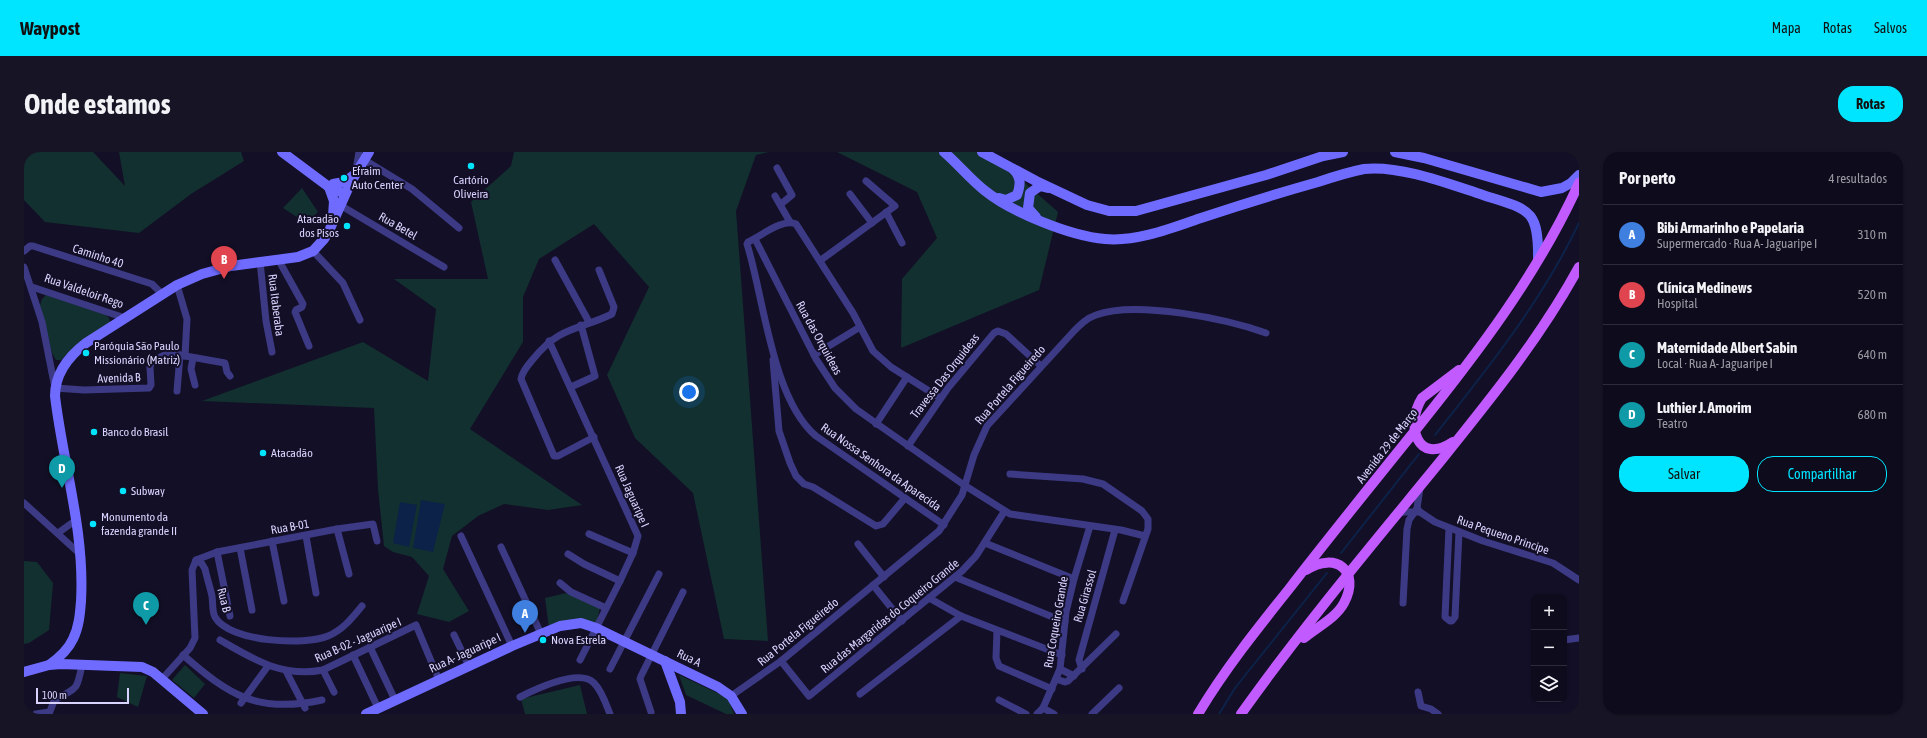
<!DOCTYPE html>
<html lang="pt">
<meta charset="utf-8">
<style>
:root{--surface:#0e0b1c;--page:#171425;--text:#f1f3f6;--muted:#9b9ba3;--line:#2e2b3b;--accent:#00e5ff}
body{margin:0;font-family:"Asap Condensed",sans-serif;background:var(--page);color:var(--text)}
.controls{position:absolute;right:12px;bottom:12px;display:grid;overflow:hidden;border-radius:8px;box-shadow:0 1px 3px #0004}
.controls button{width:36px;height:36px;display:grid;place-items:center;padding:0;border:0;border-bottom:1px solid var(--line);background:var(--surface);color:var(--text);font:20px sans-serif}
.scale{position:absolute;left:12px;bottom:10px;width:93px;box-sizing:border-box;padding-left:4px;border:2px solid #d9d4ff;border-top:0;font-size:11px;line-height:14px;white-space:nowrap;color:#d9d4ff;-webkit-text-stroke:3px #130f26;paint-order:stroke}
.you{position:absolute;left:665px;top:240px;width:14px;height:14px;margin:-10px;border:3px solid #fff;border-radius:50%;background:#1a73e8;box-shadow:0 0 0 6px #1a73e833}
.badge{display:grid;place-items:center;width:26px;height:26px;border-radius:50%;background:var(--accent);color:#fff;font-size:13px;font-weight:700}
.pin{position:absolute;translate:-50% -33px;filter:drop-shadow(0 1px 2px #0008)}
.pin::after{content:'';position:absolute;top:21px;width:14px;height:12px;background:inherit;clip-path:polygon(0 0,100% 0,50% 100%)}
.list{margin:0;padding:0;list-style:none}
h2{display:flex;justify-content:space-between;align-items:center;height:52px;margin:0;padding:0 16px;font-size:17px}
h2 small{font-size:13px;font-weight:400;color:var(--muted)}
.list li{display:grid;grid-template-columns:26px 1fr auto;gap:12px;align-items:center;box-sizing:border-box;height:60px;padding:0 16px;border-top:1px solid var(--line)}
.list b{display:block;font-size:15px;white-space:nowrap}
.list p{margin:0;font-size:13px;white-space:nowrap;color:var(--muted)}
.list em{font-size:13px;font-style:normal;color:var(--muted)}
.actions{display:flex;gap:8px;padding:12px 16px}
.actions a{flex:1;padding:9px 0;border:1px solid var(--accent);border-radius:16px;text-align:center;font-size:14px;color:var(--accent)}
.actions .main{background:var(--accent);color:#111}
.icon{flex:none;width:22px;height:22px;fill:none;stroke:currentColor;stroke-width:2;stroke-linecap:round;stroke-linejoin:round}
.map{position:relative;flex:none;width:1555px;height:562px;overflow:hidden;border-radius:16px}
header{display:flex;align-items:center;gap:24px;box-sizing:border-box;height:56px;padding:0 20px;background:var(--accent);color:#111}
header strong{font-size:19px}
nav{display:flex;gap:22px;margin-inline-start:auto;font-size:14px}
.intro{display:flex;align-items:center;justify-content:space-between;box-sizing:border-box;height:96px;padding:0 24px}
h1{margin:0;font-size:28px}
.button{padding:10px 18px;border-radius:16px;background:var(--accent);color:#111;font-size:14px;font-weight:700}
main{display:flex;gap:24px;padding:0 24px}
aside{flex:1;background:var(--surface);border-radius:16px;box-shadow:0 1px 3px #0004}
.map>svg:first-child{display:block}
.green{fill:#12302f}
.water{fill:#0c2248}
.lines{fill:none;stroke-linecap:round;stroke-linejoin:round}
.stream{stroke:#0c2248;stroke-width:2}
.street{stroke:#3d3a85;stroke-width:7}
.secondary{stroke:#6f6bff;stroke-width:10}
.primary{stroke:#c25bff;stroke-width:10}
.poi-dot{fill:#00e5ff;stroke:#130f26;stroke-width:1.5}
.labels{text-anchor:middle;stroke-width:4;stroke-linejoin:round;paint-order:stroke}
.poi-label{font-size:12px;fill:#d9d4ff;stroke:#130f26;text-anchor:start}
.street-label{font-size:12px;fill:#d9d4ff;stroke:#130f26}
</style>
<header>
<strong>Waypost</strong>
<nav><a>Mapa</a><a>Rotas</a><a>Salvos</a></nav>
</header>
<div class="intro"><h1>Onde estamos</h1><a class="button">Rotas</a></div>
<main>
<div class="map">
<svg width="1555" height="562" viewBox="0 0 1555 562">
<rect width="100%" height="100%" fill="#130f26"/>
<g class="green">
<polygon points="0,0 69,0 101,34 95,0 217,0 220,9 167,42 115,81 21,70 0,48"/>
<polygon points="490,0 745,0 732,3 712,59 744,489 700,487 669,341 611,286 583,223 625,135 570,72 515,107 499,145 499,190 446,277 558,353 524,358 480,352 454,364 428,384 419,417 445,459 425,470 393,462 405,424 388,405 369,400 360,394 354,337 350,256 178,249 339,190 404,229 412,157 370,127 464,127 447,50 487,14"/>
<polygon points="813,0 966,0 1034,60 1015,138 877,196 878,127 913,86 893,40"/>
<polygon points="278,36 294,60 282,71 259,56"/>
<polygon points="22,143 82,163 85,166 86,170 51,194 37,208 32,208 28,201 16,153 18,147"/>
<polygon points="0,409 13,410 29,431 25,478 5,491 0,492"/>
<polygon points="542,441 576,456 572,472 525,476 521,446"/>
<polygon points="161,513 181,532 170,546 148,528"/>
<polygon points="96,521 123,524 114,555 93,545"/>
<polygon points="655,523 704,546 710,562 702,562 662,543"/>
<polygon points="556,533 563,562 501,562 497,547"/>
</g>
<g class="water">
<polygon points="397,348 421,352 409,400 389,396"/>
<polygon points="376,350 393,353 385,395 369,391"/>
</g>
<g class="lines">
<g class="stream">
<path d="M1411,283C1464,216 1518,149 1555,71"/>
<polyline points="1317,401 1395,302"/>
<polyline points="1195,562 1211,536 1303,421"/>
</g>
<g class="street">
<polyline points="339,7 388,37 435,76"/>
<polyline points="753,16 768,43 757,52"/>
<polyline points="332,18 335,0"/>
<polyline points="826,42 848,71"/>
<polyline points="751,44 766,70"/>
<polyline points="316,53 420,115"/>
<polyline points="862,60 878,91"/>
<polyline points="731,87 792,207 811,236 832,257 940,333 986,362 1097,378 1121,384"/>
<polyline points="0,99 6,94 9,94 128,132 138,142"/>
<polyline points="289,99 319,131 336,168"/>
<polyline points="254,107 279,152 278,155 272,158 271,160 285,194"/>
<polyline points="531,108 565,170"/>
<polyline points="797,108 871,54 842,29"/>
<polyline points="236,109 242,169 248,200"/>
<polyline points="0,115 18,170 31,236 60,238 125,236 127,233 126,215 128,209 145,201 156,203"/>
<polyline points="153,133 163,167 161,204"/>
<polyline points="8,135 101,166"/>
<polyline points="525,189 614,384 609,401 596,429 556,508"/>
<polyline points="790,203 836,175"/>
<polyline points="169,206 167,217 171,233"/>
<polyline points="749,208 755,279 766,311 772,324 780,332 789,335 852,374 859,372 881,346"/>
<polyline points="547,235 571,224 557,173"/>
<polyline points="153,239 156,203 201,211 203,220 206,224"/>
<path d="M916,246L867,215L849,199L829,161L772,72C759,66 737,84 724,90L723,92C740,146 748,247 792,284L920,373"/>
<polyline points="852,272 883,225"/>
<path d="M570,285L534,304H530L497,227C498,219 505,212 510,206C536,174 555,178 588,162L590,155L575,118"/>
<polyline points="884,294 924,236 970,181 974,179 982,182 1017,214"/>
<polyline points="986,322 1059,327 1079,332 1118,359 1124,367 1124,377 1099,449"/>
<polyline points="0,351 56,402"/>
<polyline points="1396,360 1393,356 1396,336"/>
<polyline points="1374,361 1381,360 1396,360 1411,370 1459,389 1529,411 1555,428"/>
<polyline points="1425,376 1421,465 1426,469 1428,469 1431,465 1435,380"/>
<polyline points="313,377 325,422"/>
<polyline points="34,381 52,368"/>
<polyline points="565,382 609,401"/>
<polyline points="282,384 292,441"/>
<polyline points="437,384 488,494"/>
<polyline points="248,389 260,449"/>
<polyline points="961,391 1050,427"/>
<polyline points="834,392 860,425"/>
<polyline points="477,395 517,482"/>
<polyline points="216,396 228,458"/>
<polyline points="193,400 206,464"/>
<polyline points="544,402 560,412 596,429"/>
<polyline points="172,408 193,400 313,377 349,372 353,389"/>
<polyline points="931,425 1041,470"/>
<polyline points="536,431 547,440 582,456"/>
<polyline points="849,433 878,469"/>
<polyline points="905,446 937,464 1038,503"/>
<polyline points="1379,451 1383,377 1385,368 1392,358"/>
<polyline points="973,479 972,506 975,514 1028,537"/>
<polyline points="430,483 445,514"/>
<path d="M196,488C229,507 258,526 299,518L392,473L415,528"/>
<polyline points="1540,488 1555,486"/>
<polyline points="346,495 371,548"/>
<path d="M159,503C205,543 233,562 298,548"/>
<polyline points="329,503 354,556"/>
<polyline points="757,509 785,544 938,419 952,404 980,360"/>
<polyline points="586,517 635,422"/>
<polyline points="1036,517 1050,524"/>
<polyline points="1058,517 1055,508 1091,378"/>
<polyline points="299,518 310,540"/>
<polyline points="262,519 281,556"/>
<path d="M138,527L166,496L171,486L168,418L172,408L178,412L181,417C183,426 186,435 188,444C189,451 188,460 191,465C205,490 281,494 304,484C319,478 328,466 338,454"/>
<polyline points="1032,527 1041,530 1044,529 1092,482"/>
<polyline points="1394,540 1397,554 1407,557 1414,562"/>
<polyline points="836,542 937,464"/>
<path d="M707,544L757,509L915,379L938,343L950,303L963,274L1050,179C1057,172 1063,166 1072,163C1112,148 1203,167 1242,181"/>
<path d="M496,545C512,537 555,516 570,531C578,539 582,552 586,562"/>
<polyline points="975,548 1002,562"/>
<polyline points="217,551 244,514"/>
<polyline points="627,560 616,527 617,524 659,440"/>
<polyline points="12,562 25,560"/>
<path d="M25,562L30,549C52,534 52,543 58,513"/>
<polyline points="1013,562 1019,556"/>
<polyline points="1030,562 1019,556 1036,517 1042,460 1050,427 1066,374"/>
<polyline points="1068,562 1095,536"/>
</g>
<g class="secondary">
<polyline points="258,0 305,35 321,42"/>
<path d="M920,0C934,12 946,27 960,38C987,60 1046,84 1081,87C1113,90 1148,76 1177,66C1216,53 1255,41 1294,30C1309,25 1325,20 1340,17C1376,13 1425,32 1459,43C1504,58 1515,55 1514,108"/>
<polyline points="958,0 1012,29 1063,53 1085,59 1112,59 1242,23 1299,4 1319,0"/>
<polyline points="1371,0 1400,6 1517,40 1538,36 1547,31 1555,23"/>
<polyline points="309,32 320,30 330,23"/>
<polyline points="305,35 310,49 309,64"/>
<path d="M975,46L982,48L993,43C997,32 997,25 989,17"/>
<polyline points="1012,65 1004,56 1006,41 1016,34 1024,36"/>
<polyline points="641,509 656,550 657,562"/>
<path d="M25,513C35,506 44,498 49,487C55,475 56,462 57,449C61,379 39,312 31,244C31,221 45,204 62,191L153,133L178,122L207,114L274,105L289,99L300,87L305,79L327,30L345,0"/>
<polyline points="0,520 25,513 37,512 118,515 129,520 179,562"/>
<polyline points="342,562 488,494 536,474 557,471 572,476 694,535 707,544 718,562"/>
</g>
<g class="primary">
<path d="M1429,290C1393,314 1381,273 1398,246L1435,218"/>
<path d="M1280,486C1293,475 1312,466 1320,451C1337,419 1312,399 1282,418"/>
<path d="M1174,562C1201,517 1233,477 1265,437C1306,384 1348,332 1390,280C1452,203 1514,122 1555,31"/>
<path d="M1217,562C1278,476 1348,393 1415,311C1465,249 1517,185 1555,115"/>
</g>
</g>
<g class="poi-dot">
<circle cx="447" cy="14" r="4"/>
<circle cx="320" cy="26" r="4"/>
<circle cx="323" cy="74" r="4"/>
<circle cx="62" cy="201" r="4"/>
<circle cx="70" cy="280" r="4"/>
<circle cx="239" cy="301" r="4"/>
<circle cx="99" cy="339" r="4"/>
<circle cx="69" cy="372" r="4"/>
<circle cx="519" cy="488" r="4"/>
</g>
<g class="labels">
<g class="poi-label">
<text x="328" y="23">Efraim<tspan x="328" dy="14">Auto Center</tspan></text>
<text x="447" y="32" text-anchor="middle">Cartório<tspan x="447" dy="14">Oliveira</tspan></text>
<text x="315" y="71" text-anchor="end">Atacadão<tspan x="315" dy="14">dos Pisos</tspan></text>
<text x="70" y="198">Paróquia São Paulo<tspan x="70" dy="14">Missionário (Matriz)</tspan></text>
<text x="78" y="284">Banco do Brasil</text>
<text x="247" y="305">Atacadão</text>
<text x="107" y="343">Subway</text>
<text x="77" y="369">Monumento da<tspan x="77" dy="14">fazenda grande II</tspan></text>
<text x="527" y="492">Nova Estrela</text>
</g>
<g class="street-label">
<text transform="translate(374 74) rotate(30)" y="4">Rua Betel</text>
<text transform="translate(74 104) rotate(18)" y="4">Caminho 40</text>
<text transform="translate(60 139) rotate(19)" y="4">Rua Valdeloir Rego</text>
<text transform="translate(252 153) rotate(83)" y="4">Rua Itaberaba</text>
<text transform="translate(795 186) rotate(61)" y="4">Rua das Orquideas</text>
<text transform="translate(921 224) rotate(-52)" y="4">Travessa Das Orquideas</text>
<text transform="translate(95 226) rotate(-2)" y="4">Avenida B</text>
<text transform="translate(986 233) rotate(-49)" y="4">Rua Portela Figueiredo</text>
<text transform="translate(1363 294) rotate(-52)" y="4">Avenida 29 de Março</text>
<text transform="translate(857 315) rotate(35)" y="4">Rua Nossa Senhora da Aparecida</text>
<text transform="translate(608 344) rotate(66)" y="4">Rua Jaguaripe I</text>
<text transform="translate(266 375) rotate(-10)" y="4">Rua B-01</text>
<text transform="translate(1479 383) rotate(19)" y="4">Rua Pequeno Principe</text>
<text transform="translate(1061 444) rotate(-74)" y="4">Rua Girassol</text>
<text transform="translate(200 448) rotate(76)" y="4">Rua B</text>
<text transform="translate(866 464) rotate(-39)" y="4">Rua das Margaridas do Coqueiro Grande</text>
<text transform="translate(1032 470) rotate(-80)" y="4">Rua Coqueiro Grande</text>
<text transform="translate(774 480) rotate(-39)" y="4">Rua Portela Figueiredo</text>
<text transform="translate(334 488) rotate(-24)" y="4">Rua B-02 - Jaguaripe I</text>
<text transform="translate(441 501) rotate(-25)" y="4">Rua A- Jaguaripe I</text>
<text transform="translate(665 506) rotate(26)" y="4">Rua A</text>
</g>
</g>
</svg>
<div class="controls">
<button>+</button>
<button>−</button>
<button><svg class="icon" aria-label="layers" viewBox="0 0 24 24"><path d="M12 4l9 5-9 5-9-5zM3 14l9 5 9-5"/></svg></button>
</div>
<div class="scale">100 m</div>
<div class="you"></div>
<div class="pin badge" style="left:501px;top:481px;background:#3f7fe0">A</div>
<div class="pin badge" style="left:200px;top:127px;background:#e0444e">B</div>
<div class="pin badge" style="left:122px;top:473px;background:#0f9aa8">C</div>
<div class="pin badge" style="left:38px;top:336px;background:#0f9aa8">D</div>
</div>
<aside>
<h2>Por perto<small>4 resultados</small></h2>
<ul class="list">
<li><span class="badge" style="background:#3f7fe0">A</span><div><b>Bibi Armarinho e Papelaria</b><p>Supermercado · Rua A- Jaguaripe I</p></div><em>310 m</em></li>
<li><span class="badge" style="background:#e0444e">B</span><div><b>Clínica Medinews</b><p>Hospital</p></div><em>520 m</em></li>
<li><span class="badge" style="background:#0f9aa8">C</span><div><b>Maternidade Albert Sabin</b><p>Local · Rua A- Jaguaripe I</p></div><em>640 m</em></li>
<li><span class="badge" style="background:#0f9aa8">D</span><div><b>Luthier J. Amorim</b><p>Teatro</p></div><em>680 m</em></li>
</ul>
<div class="actions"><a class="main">Salvar</a><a>Compartilhar</a></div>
</aside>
</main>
